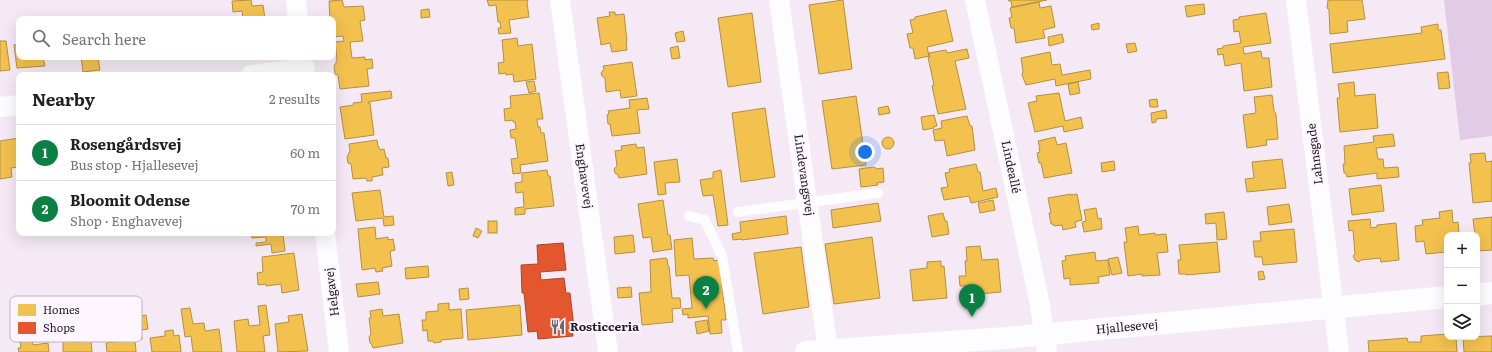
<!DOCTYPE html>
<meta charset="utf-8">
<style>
:root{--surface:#fff;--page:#f6f6f6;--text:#202124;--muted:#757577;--line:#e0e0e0;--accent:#0b8043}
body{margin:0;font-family:Literata,serif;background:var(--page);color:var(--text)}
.controls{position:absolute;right:12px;bottom:12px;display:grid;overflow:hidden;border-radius:8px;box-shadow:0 4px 16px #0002}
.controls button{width:36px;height:36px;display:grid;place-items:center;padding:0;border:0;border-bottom:1px solid var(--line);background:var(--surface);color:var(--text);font:20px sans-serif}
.you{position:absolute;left:865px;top:152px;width:14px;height:14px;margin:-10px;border:3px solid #fff;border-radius:50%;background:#1a73e8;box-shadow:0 0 0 6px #1a73e833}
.badge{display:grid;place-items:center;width:26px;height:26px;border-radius:50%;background:var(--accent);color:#fff;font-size:13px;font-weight:700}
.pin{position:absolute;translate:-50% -33px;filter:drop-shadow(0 1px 2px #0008)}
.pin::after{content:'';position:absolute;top:21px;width:14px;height:12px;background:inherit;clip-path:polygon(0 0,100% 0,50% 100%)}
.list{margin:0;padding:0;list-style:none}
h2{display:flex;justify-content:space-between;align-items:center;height:52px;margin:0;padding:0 16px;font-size:17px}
h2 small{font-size:13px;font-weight:400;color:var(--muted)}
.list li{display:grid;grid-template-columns:26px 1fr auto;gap:12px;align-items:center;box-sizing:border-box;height:56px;padding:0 16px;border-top:1px solid var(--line)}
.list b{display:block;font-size:15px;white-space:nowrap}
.list p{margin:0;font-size:13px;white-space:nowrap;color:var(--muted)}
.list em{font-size:13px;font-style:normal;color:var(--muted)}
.icon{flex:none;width:22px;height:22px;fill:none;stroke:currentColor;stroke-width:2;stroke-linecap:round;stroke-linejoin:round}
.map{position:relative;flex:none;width:1492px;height:352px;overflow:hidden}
.search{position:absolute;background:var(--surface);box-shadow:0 4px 16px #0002;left:16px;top:16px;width:320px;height:44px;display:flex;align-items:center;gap:10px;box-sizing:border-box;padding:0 14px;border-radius:8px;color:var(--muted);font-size:15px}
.panel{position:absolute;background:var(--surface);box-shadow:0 4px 16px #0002;left:16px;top:72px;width:320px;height:164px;border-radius:8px}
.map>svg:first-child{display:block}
.green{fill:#e2cbe6}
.homes{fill:#f2c14e;stroke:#b49042}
.shops{fill:#e4572e;stroke:#aa462b}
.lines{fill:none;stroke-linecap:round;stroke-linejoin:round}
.service{stroke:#fdfcfe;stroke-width:10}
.minor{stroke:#fdfcfe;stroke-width:20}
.tertiary{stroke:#fdfcfe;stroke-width:22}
.labels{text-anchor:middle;stroke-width:4;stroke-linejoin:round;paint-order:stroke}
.street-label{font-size:12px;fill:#241d25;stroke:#fdf5ff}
.poi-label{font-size:12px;font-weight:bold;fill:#241d25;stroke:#fdf5ff;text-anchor:start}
.key{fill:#fdf5ff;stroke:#bcb4be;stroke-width:1}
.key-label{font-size:11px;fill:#241d25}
</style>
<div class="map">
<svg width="1492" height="352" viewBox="0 0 1492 352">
<rect width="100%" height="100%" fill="#f4e9f5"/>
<polygon class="green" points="1444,0 1492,0 1492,136 1460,140"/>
<g class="homes">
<polygon points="251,0 252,6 263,5 265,18 267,19 243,19 242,11 233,12 232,1"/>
<polygon points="342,0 344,7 363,6 365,20 360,21 363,41 350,42 352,58 365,57 365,60 372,59 373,68 367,69 369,86 340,89 338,75 335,74 334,66 336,63 336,61 337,60 335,42 344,41 343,36 333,37 333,19 330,19 329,1"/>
<polygon points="487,0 528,0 527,3 529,17 509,20 511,33 499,34 498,28 501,28 500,22 498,22 496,5 489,6"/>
<polygon points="843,0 852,69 819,74 809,5"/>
<polygon points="1008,0 1047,0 1012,7 1011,1 1009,1"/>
<polygon points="1328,0 1362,0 1365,19 1347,21 1348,32 1330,34 1329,10 1327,8"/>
<polygon points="1039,2 1040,8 1051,6 1055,27 1043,30 1045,38 1016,43 1014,28 1011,28 1009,18 1012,17 1010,8"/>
<polygon points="1204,4 1205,14 1187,17 1185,6"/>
<polygon points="429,9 430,17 421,18 421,10"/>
<polygon points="946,10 953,41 927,47 929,56 915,59 913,48 910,48 907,34 913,33 910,20 915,19 915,17"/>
<polygon points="609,12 615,12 615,15 624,14 627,41 626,41 627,50 612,52 610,43 601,45 597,18 610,16"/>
<polygon points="752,13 761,82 728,87 718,18"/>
<polygon points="1266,13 1271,43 1243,47 1244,54 1261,51 1262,58 1269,58 1272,87 1244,91 1241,63 1225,66 1223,54 1218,55 1217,49 1223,48 1223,46 1241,43 1239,31 1234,32 1233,20 1239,19 1239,17"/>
<polygon points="1099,23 1099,29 1092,30 1091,25"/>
<polygon points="1438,24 1438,30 1441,30 1445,59 1333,73 1330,44 1422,33 1421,27"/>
<polygon points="683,31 685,41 677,42 675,33"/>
<polygon points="1062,34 1064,42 1049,46 1048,37"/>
<polygon points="517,38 518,46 532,44 536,79 514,82 513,74 506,75 506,73 499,74 498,63 504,62 502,40"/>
<polygon points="0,41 6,41 10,70 0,71"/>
<polygon points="1135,43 1137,51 1128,53 1126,44"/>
<polygon points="19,44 19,57 43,57 45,66 17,68 14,45"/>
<polygon points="678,46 680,58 672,59 670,48"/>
<polygon points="967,49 969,58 955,61 966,109 938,114 932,86 934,85 928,57 930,57 929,53 946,50 947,53"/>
<polygon points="1050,52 1052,65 1060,64 1062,75 1090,70 1091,79 1056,86 1055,79 1026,85 1022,75 1023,71 1021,58"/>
<polygon points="81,57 98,57 100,70 83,72"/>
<polygon points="632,62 637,96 621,98 620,90 606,92 605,78 602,76 601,73 604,69 603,66"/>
<polygon points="1448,72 1450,88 1439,89 1437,73"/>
<polygon points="534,81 536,91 529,93 526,82"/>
<polygon points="1078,82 1080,93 1070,95 1068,84"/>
<polygon points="1354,82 1355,96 1375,94 1378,128 1340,132 1337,98 1340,98 1338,84"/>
<polygon points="391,91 392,98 368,102 368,103 370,103 374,135 345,139 340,107 354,105 353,103 362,102 361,94"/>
<polygon points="539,93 543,119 537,119 538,127 540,127 541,133 544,133 548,161 520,165 521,173 513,174 511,159 518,158 515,138 511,138 510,130 516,129 515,122 513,122 513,120 505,121 504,109 511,108 510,96"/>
<polygon points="1059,93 1065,121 1081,117 1083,128 1064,132 1063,126 1035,132 1028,103 1037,101 1036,96"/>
<polygon points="1272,95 1274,111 1276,114 1278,139 1266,140 1267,145 1247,148 1243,115 1256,113 1254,97"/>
<polygon points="856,96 866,165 832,169 822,101"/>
<polygon points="647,98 649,109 637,110 640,133 612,136 610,124 608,124 607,115 609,114 608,111 630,108 629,100"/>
<polygon points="1157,99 1158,107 1150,107 1149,100"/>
<polygon points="888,106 890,113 879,115 878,108"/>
<polygon points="765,108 775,177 741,182 732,113"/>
<polygon points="1166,110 1167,118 1156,119 1156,122 1152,123 1151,113"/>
<polygon points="934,115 937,126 933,127 934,128 923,130 921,117"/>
<polygon points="967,116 970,126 972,126 975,150 947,156 944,140 935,141 933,130 942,128 941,121"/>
<polygon points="1393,134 1395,146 1376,148 1378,159 1383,159 1384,168 1398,167 1399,177 1377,179 1377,173 1347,177 1346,173 1344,173 1343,164 1345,164 1344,146 1374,142 1373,136"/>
<polygon points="1055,137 1057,145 1066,143 1072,173 1044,178 1041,163 1039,163 1037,153 1040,152 1039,149 1040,149 1038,141"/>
<circle cx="888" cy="143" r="6"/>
<polygon points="19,138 19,167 11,168 12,177 0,179 0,141"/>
<polygon points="377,140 378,147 379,147 380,150 384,149 386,158 388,158 389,167 382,168 383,175 372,177 372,181 367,181 366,178 353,179 351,164 348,163 347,157 350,151 349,144"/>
<polygon points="636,144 637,148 644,147 647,174 619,178 618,175 615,173 614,169 617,166 615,151 622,150 621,146"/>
<polygon points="1485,153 1486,162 1492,161 1492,201 1473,203 1469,163 1471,163 1470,154"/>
<polygon points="677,159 680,182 665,183 666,194 658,195 654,162"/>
<polygon points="1282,159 1286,188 1247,192 1245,179 1254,178 1252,162"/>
<polygon points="1114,161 1115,170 1102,172 1101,163"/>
<polygon points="976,164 978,172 980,172 983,191 996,188 998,197 971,203 969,196 944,200 941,188 948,187 945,173 950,172 949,169"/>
<polygon points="875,167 876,169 883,168 884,182 877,183 878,185 861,187 859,169"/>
<polygon points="547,170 548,176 550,176 554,206 525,209 525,214 515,215 515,208 524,207 523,192 516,193 515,183 522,182 522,173"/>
<polygon points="721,170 728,225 718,226 713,195 703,196 700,180 713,178 713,172"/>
<polygon points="452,172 454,185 448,186 446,173"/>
<polygon points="1381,185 1384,211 1352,215 1349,189"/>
<polygon points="380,190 384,217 393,216 394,225 384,226 383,218 356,221 352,193"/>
<polygon points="1071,194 1071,195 1077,194 1082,220 1075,222 1076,227 1063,230 1062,225 1054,226 1053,224 1051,224 1049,213 1051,213 1048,198"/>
<polygon points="663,200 668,235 670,235 672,249 653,252 651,237 643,238 638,204"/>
<polygon points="993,200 995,210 980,213 978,203"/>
<polygon points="878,203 881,221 833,228 831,210"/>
<polygon points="1289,204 1292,222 1269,225 1267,207"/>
<polygon points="1096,208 1098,219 1101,218 1102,229 1084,232 1082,222 1086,221 1084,210"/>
<polygon points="1452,210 1453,223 1458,222 1459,234 1447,235 1446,252 1426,254 1424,241 1416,242 1415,226 1423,225 1422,220 1440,218 1439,212"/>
<polygon points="1224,212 1227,239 1217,240 1216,223 1206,224 1205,214"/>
<polygon points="943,213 945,221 947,221 949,234 932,237 928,216"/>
<polygon points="786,216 788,234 742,240 742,239 733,240 732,234 741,232 740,222"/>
<polygon points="1492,217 1492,250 1477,251 1477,235 1475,235 1473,219"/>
<polygon points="1370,219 1371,228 1377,227 1377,225 1396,223 1399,260 1381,262 1380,258 1361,260 1359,262 1355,260 1353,256 1355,254 1353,230 1349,231 1348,221"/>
<rect x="488" y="221" width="9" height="12"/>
<polygon points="1138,226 1139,235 1155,233 1155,235 1166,234 1168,252 1157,253 1160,275 1142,276 1142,274 1128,276 1124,242 1127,242 1125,228"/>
<polygon points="375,227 376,239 388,237 388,240 393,239 395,250 390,251 392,266 382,268 383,271 376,272 375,268 362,270 358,229"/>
<polygon points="476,228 482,231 478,238 473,236"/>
<polygon points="1294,229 1297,262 1263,265 1262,257 1255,257 1253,241 1261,241 1260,232"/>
<polygon points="251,233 290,233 283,234 285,251 272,253 271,244 256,246 256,243 266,242 266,237 252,238"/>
<polygon points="633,235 635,252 615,254 614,237"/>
<polygon points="872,237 880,298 834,304 825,244"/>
<polygon points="692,238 694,259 713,258 714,261 719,260 726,320 721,320 722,333 710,334 708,316 688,318 688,314 683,315 682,309 692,308 689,275 676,276 674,240"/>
<polygon points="1217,242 1220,272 1186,275 1186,274 1179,274 1178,260 1181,260 1179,245"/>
<polygon points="980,246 982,260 998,259 1001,292 968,295 967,286 960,286 959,276 966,276 965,261 967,261 966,247"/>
<polygon points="801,247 809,307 763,314 754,253"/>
<polygon points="1095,252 1096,261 1108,260 1110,275 1098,277 1099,283 1070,285 1070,278 1064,279 1062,261 1066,260 1065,256"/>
<polygon points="294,253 299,290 282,293 281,284 266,286 266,284 258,285 257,273 263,272 262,257"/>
<polygon points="1118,257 1122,273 1112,275 1108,259"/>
<polygon points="666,258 667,259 668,266 669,266 672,298 680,298 681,308 672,309 673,322 642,325 639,293 651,292 650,260"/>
<polygon points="941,261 941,267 944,266 947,298 913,301 910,270 927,268 927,262"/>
<polygon points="428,266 429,277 406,279 405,268"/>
<polygon points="1263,271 1265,279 1259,280 1258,272"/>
<polygon points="378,282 380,294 358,297 356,284"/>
<polygon points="631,287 632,297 618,298 617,288"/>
<polygon points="468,288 469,299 460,300 459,289"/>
<polygon points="449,303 449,310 461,309 463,338 441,340 441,342 434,343 433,341 428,341 427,330 423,331 422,320 426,320 426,312 438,311 438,304"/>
<polygon points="266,305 270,335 263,336 265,352 237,352 234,321 248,319 249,326 260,325 258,306"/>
<polygon points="520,305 522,335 468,340 466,310"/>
<polygon points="190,308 193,324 204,323 205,331 219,329 222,352 193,352 191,336 185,337 181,309"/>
<polygon points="382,309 383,316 399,314 403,343 373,348 372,345 370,343 369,337 371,334 369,318 371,318 370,311"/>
<polygon points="302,314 308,351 278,352 275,324 289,322 288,316"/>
<polygon points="146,315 148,329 141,330 142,339 135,340 136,352 107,352 106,343 121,341 120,332 128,331 127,318"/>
<polygon points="707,320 709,331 697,334 695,322"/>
<polygon points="173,330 174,336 179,335 181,352 152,352 150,338 165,336 165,331"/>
<polygon points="1447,334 1447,337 1456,337 1457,352 1369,352 1368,341 1407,338 1408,342 1421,342 1421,336"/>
<polygon points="73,335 74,342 91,340 92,352 63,352 63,336"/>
<polygon points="1492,336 1492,352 1464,352 1463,337"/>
<polygon points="32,339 33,345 48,343 49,352 19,352 18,348 21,348 20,341"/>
</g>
<polygon class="shops" points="563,243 566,270 540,272 541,280 564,278 566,293 570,293 574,328 572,329 573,336 538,339 537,331 528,332 524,293 522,293 521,265 538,264 537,245"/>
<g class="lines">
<g class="service">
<polyline points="738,212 878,193"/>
<polyline points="689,216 705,220 722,256 738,352"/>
</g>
<g class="minor">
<polyline points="296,0 298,19"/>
<polyline points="560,0 608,352"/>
<polyline points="779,0 828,350"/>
<polyline points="975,0 1040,305 1047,352"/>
<polyline points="1296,0 1339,352"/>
<polyline points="251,75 305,68"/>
<polyline points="0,107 19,105"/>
<polyline points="325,233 339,352"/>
</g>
<g class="tertiary">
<polyline points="1477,295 1492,293"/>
<polyline points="806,352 1006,338 1447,297"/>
</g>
</g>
<defs>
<g id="restaurant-bare" transform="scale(1.2)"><path d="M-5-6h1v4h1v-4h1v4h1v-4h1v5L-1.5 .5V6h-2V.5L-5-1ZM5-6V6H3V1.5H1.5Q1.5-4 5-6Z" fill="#6d646e" stroke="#fdf5ff" stroke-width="2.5" paint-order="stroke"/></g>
</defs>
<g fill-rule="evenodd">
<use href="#restaurant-bare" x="558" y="327"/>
</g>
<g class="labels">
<g class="street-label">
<text transform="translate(1315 154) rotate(-97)" y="4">Lahnsgade</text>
<text transform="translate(1011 167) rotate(78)" y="4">Lindeallé</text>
<text transform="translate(804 175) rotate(82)" y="4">Lindevangsvej</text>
<text transform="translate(584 176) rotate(82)" y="4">Enghavevej</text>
<text transform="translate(332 292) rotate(-97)" y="4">Helgavej</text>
<text transform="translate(1127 327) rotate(-5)" y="4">Hjallesevej</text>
</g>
<g class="poi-label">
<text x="570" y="331">Rosticceria</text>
</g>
</g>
<rect x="10" y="296" width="132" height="46" rx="6" class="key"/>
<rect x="18" y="304" width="18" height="12" fill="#f2c14e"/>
<rect x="18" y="322" width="18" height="12" fill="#e4572e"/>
<g class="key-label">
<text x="43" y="314">Homes</text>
<text x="43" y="332">Shops</text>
</g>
</svg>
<div class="controls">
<button>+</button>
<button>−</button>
<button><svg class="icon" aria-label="layers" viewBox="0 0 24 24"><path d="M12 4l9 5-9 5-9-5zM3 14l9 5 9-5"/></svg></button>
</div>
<div class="you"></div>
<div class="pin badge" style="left:972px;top:317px">1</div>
<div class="pin badge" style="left:706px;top:309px">2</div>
<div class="search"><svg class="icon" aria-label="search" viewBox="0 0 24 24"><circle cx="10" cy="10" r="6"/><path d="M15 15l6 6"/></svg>Search here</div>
<section class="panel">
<h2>Nearby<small>2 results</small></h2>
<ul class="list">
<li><span class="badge">1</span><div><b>Rosengårdsvej</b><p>Bus stop · Hjallesevej</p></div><em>60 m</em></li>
<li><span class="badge">2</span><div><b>Bloomit Odense</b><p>Shop · Enghavevej</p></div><em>70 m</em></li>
</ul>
</section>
</div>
